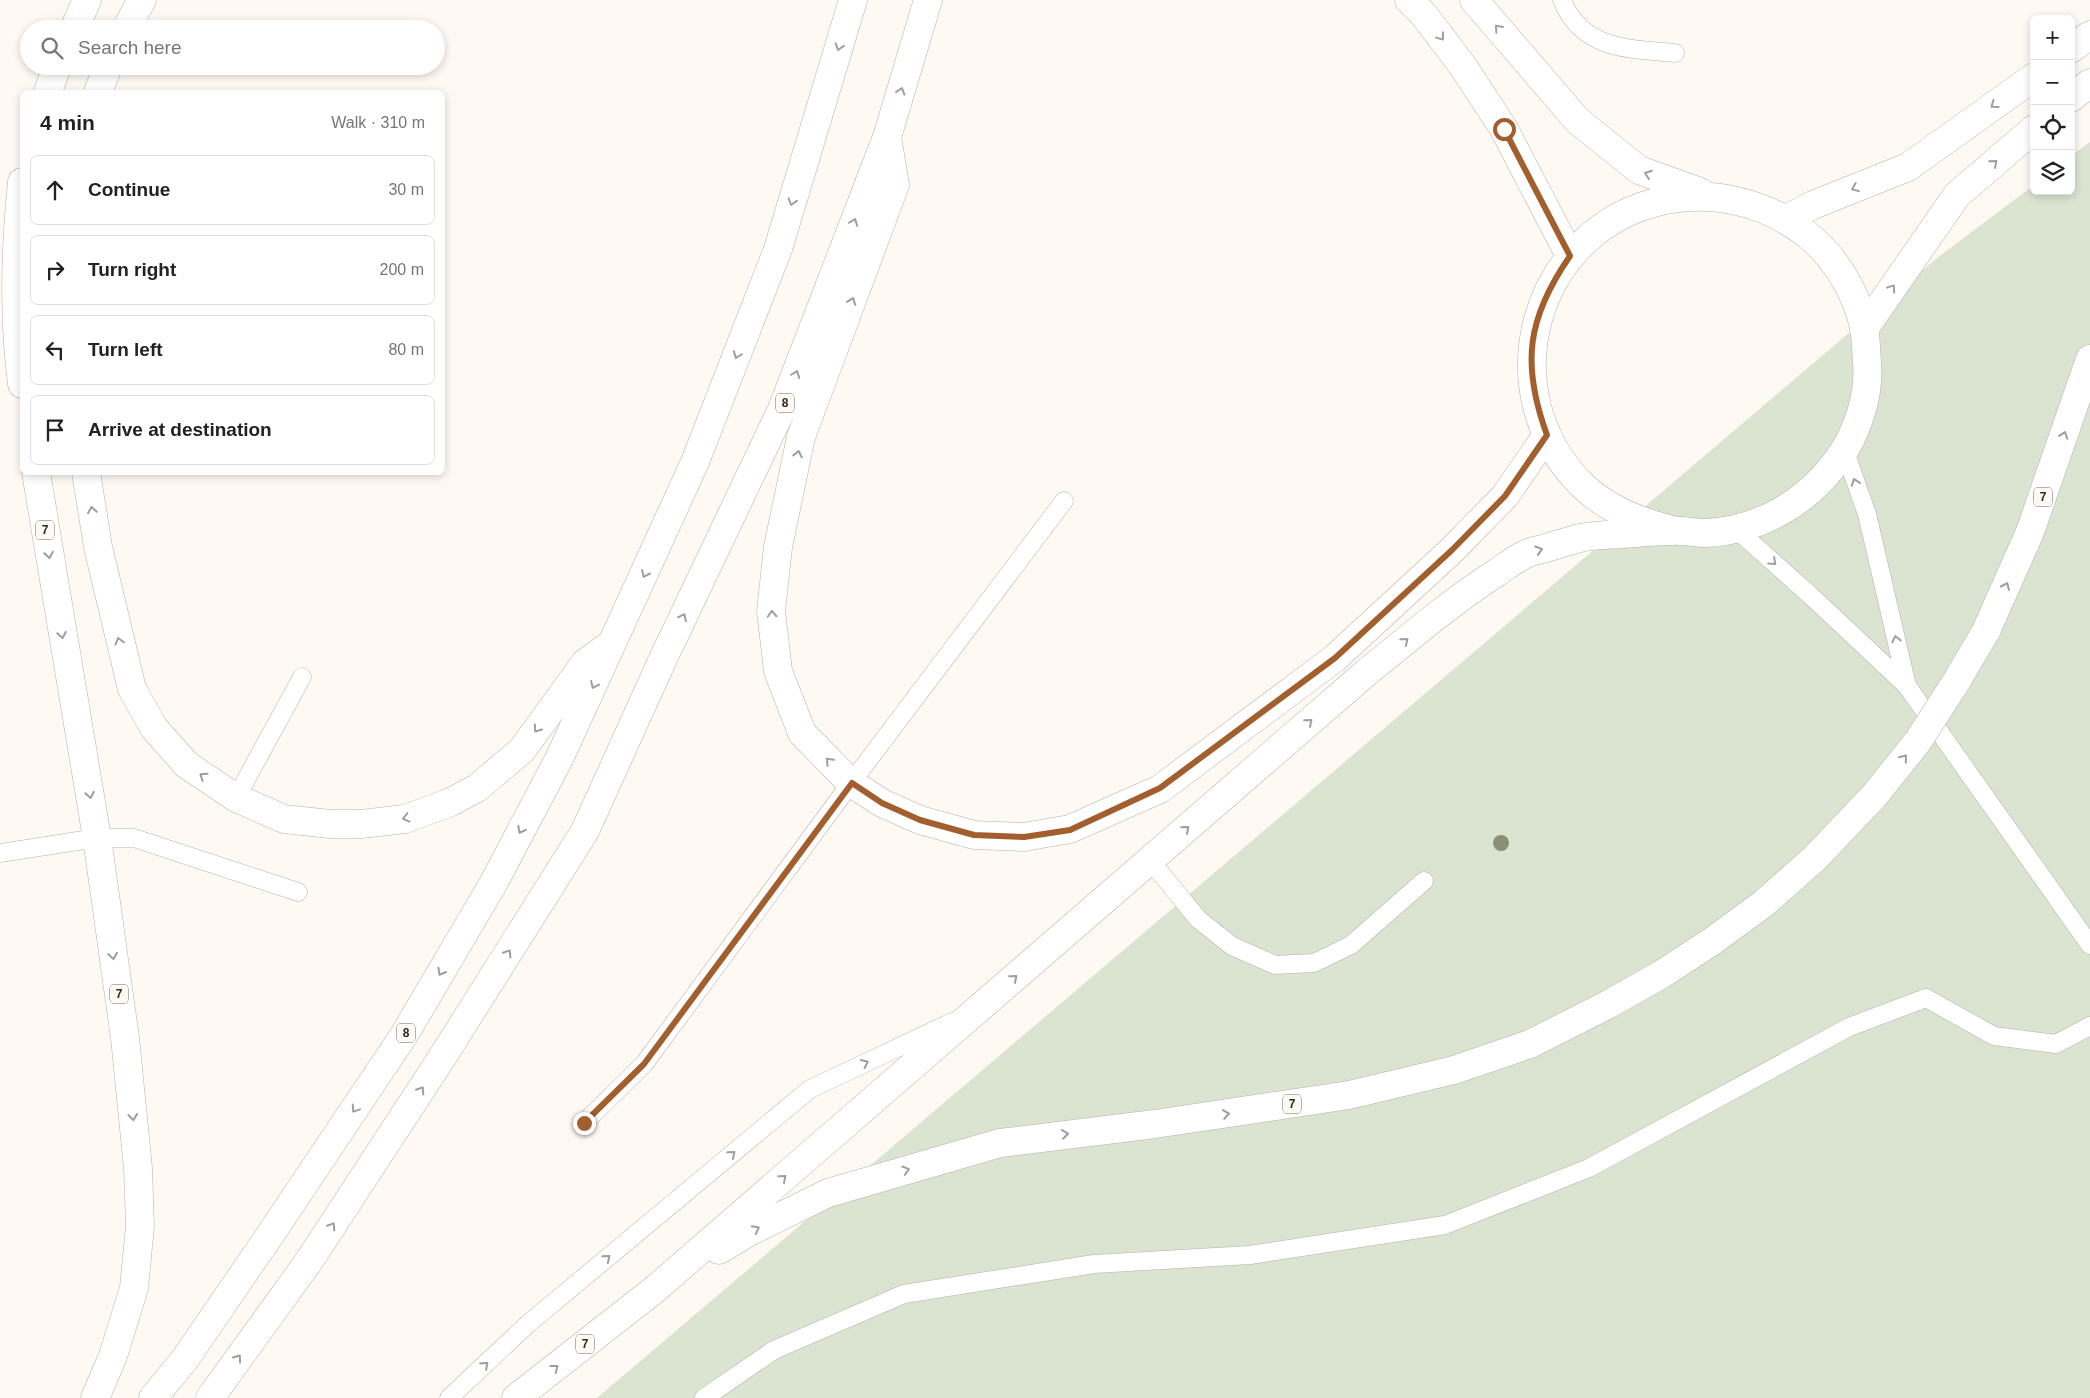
<!DOCTYPE html>
<meta charset="utf-8">
<style>
:root{--surface:#fff;--page:#f2f2f2;--text:#222;--muted:#767676;--line:#e0e0e0}
body{margin:0;font-family:Helvetica,sans-serif;background:var(--page);color:var(--text)}
.controls{position:absolute;right:15px;top:15px;display:grid;overflow:hidden;border-radius:8px;box-shadow:0 2px 8px #0003}
.controls button{width:45px;height:45px;display:grid;place-items:center;padding:0;border:0;border-bottom:1px solid var(--line);background:var(--surface);color:var(--text);font:25px sans-serif}
.stop{position:absolute;width:15px;height:15px;margin:-11px;border:4px solid #a25f2d;border-radius:50%;background:#fff}
.stop.end{background:#a25f2d;border-color:#fff;box-shadow:0 1px 5px #0008}
.list{margin:0;padding:0;list-style:none}
h2{display:flex;justify-content:space-between;align-items:center;height:65px;margin:0;padding:0 20px;font-size:21px}
h2 small{font-size:16px;font-weight:400;color:var(--muted)}
.list li{display:grid;grid-template-columns:32px 1fr auto;gap:15px;align-items:center;box-sizing:border-box;height:70px;margin:0 10px 10px;padding:0 10px;border:1px solid var(--line);border-radius:8px}
.list b{display:block;font-size:19px;white-space:nowrap}
.list em{font-size:16px;font-style:normal;color:var(--muted)}
.icon{flex:none;width:28px;height:28px;fill:none;stroke:currentColor;stroke-width:2;stroke-linecap:round;stroke-linejoin:round}
.map{position:relative;flex:none;width:2090px;height:1398px;overflow:hidden}
.search{position:absolute;background:var(--surface);box-shadow:0 2px 8px #0003;left:20px;top:20px;width:425px;height:55px;display:flex;align-items:center;gap:12px;box-sizing:border-box;padding:0 18px;border-radius:28px;color:var(--muted);font-size:19px}
.panel{position:absolute;background:var(--surface);box-shadow:0 2px 8px #0003;left:20px;top:90px;width:425px;height:385px;border-radius:8px}
.map>svg:first-child{display:block}
.green{fill:#dbe3d1}
.lines{fill:none;stroke-linecap:round;stroke-linejoin:round}
.lane-casing{stroke:#b9b0a8;stroke-width:19}
.primary-casing{stroke:#b9b0a8;stroke-width:29}
.lane{stroke:#fff;stroke-width:18}
.primary{stroke:#fff;stroke-width:28}
.primary-bridge-casing{stroke:#b9b0a8;stroke-width:29;stroke-linecap:butt}
.primary-bridge{stroke:#fff;stroke-width:28}
.tree{fill:#8a9074}
.oneway{stroke:#a09e9d}
.route{stroke:#a25f2d;stroke-width:6}
.labels{text-anchor:middle;stroke-width:4;stroke-linejoin:round;paint-order:stroke}
.shield{fill:#fff9f4;stroke:#6b6763;stroke-width:1}
.shield-label{font-size:12px;font-weight:bold;fill:#2b2825}
</style>
<div class="map">
<svg width="2090" height="1398" viewBox="0 0 2090 1398">
<rect width="100%" height="100%" fill="#fff9f4"/>
<polygon class="green" points="2090,142 2090,1398 597,1398 1937,258 2034,185 2034,191 2071,191 2071,156"/>
<g class="lines">
<g class="lane-casing">
<g id="lane">
<path d="M1562,0C1582,50 1629,49 1675,53"/>
<polyline points="1845,452 1867,514 1907,686"/>
<polyline points="1736,529 1811,596 1907,686 2090,945"/>
<polyline points="236,798 302,677"/>
<polyline points="0,853 97,838 134,838 298,892"/>
<polyline points="1150,860 1198,919 1232,946 1275,965 1314,963 1351,945 1424,881"/>
<polyline points="584,1123 644,1064 851,783 1064,501"/>
<polyline points="449,1398 529,1323 810,1089 952,1022"/>
<polyline points="704,1398 774,1350 904,1294 1094,1264 1250,1255 1445,1225 1589,1168 1849,1027 1926,998 1994,1036 2056,1044 2090,1026"/>
</g>
</g>
<g class="primary-casing">
<g id="primary">
<polyline points="1409,0 1424,15 1462,65 1504,129 1570,256"/>
<polyline points="1474,0 1578,121 1639,170 1700,192"/>
<polyline points="74,29 87,0"/>
<polyline points="126,29 142,0"/>
<polyline points="2071,49 2090,35"/>
<polyline points="48,92 57,66"/>
<polyline points="98,92 108,66"/>
<polyline points="2071,98 2090,83"/>
<polyline points="887,137 895,185 801,437 778,547 771,611 778,671 802,733 851,783 882,803 920,820 974,835 1024,837 1070,829 1160,789 1335,658 1451,551 1505,496 1547,435"/>
<path d="M22,182C15,250 13,316 22,384"/>
<polyline points="1786,219 1813,205 1908,167 2034,77"/>
<polyline points="1864,329 1957,195 2034,129"/>
<polyline points="36,472 97,838 125,1038 138,1168 140,1226 134,1288 113,1356 95,1398"/>
<polyline points="86,472 98,547 132,689 154,728 187,765 236,798 284,819 330,824 361,824 405,819 451,802 477,788 522,750 585,663 607,647"/>
<polyline points="1986,631 2030,532 2090,359"/>
<polyline points="719,1250 749,1232 828,1193 1000,1143 1155,1124 1349,1095 1454,1070 1530,1044 1609,1004 1662,974 1711,942 1763,904 1815,858 1874,796"/>
<polyline points="153,1398 185,1359 272,1232 404,1035 493,884 559,759 695,462 778,249 853,0"/>
<polyline points="210,1398 309,1261 443,1056 585,831 662,661 782,409 887,137 928,0"/>
<path d="M516,1398L654,1290L1367,672C1409,638 1450,603 1496,573C1505,567 1515,559 1526,554C1532,551 1539,550 1546,548C1557,545 1568,541 1580,538C1593,535 1608,535 1622,534C1638,533 1655,531 1671,531C1683,530 1694,533 1706,533C1760,530 1806,503 1837,461C1857,435 1870,395 1867,362C1866,350 1866,338 1864,327C1856,291 1834,255 1805,233C1766,203 1714,190 1665,200C1532,228 1487,393 1584,487C1609,510 1640,522 1672,530"/>
</g>
</g>
<use href="#lane" class="lane"/>
<use href="#primary" class="primary"/>
<g class="primary-bridge-casing">
<polyline id="primary-bridge" points="1874,796 1918,741 1956,682 1986,631"/>
</g>
<use href="#primary-bridge" class="primary-bridge"/>
</g>
<circle class="tree" cx="1501" cy="843" r="8"/>
<defs><path id="oneway-chevron" d="M-2-3.5L2.5 0L-2 3.5" fill="none" stroke-width="1.6" stroke-linecap="round" stroke-linejoin="round" transform="scale(1.25)"/></defs>
<g class="oneway">
<use href="#oneway-chevron" transform="translate(1498 28) rotate(-131)"/>
<use href="#oneway-chevron" transform="translate(1441 37) rotate(53)"/>
<use href="#oneway-chevron" transform="translate(839 47) rotate(107)"/>
<use href="#oneway-chevron" transform="translate(901 91) rotate(-73)"/>
<use href="#oneway-chevron" transform="translate(1994 105) rotate(144)"/>
<use href="#oneway-chevron" transform="translate(1994 163) rotate(-41)"/>
<use href="#oneway-chevron" transform="translate(1648 174) rotate(-160)"/>
<use href="#oneway-chevron" transform="translate(1855 188) rotate(158)"/>
<use href="#oneway-chevron" transform="translate(792 202) rotate(107)"/>
<use href="#oneway-chevron" transform="translate(854 222) rotate(-69)"/>
<use href="#oneway-chevron" transform="translate(1892 288) rotate(-56)"/>
<use href="#oneway-chevron" transform="translate(852 301) rotate(-70)"/>
<use href="#oneway-chevron" transform="translate(737 355) rotate(111)"/>
<use href="#oneway-chevron" transform="translate(796 374) rotate(-69)"/>
<use href="#oneway-chevron" transform="translate(2064 435) rotate(-71)"/>
<use href="#oneway-chevron" transform="translate(798 454) rotate(-78)"/>
<use href="#oneway-chevron" transform="translate(1855 482) rotate(-110)"/>
<use href="#oneway-chevron" transform="translate(92 510) rotate(-99)"/>
<use href="#oneway-chevron" transform="translate(1539 550) rotate(-17)"/>
<use href="#oneway-chevron" transform="translate(49 555) rotate(81)"/>
<use href="#oneway-chevron" transform="translate(1773 562) rotate(42)"/>
<use href="#oneway-chevron" transform="translate(645 574) rotate(114)"/>
<use href="#oneway-chevron" transform="translate(2006 586) rotate(-66)"/>
<use href="#oneway-chevron" transform="translate(772 614) rotate(-93)"/>
<use href="#oneway-chevron" transform="translate(683 617) rotate(-64)"/>
<use href="#oneway-chevron" transform="translate(62 635) rotate(80)"/>
<use href="#oneway-chevron" transform="translate(1896 639) rotate(-103)"/>
<use href="#oneway-chevron" transform="translate(119 641) rotate(-105)"/>
<use href="#oneway-chevron" transform="translate(1405 641) rotate(-39)"/>
<use href="#oneway-chevron" transform="translate(594 685) rotate(115)"/>
<use href="#oneway-chevron" transform="translate(1309 722) rotate(-41)"/>
<use href="#oneway-chevron" transform="translate(537 729) rotate(125)"/>
<use href="#oneway-chevron" transform="translate(1904 758) rotate(-51)"/>
<use href="#oneway-chevron" transform="translate(829 761) rotate(-134)"/>
<use href="#oneway-chevron" transform="translate(203 776) rotate(-145)"/>
<use href="#oneway-chevron" transform="translate(90 795) rotate(80)"/>
<use href="#oneway-chevron" transform="translate(406 818) rotate(166)"/>
<use href="#oneway-chevron" transform="translate(1186 829) rotate(-41)"/>
<use href="#oneway-chevron" transform="translate(521 830) rotate(118)"/>
<use href="#oneway-chevron" transform="translate(508 953) rotate(-58)"/>
<use href="#oneway-chevron" transform="translate(113 956) rotate(82)"/>
<use href="#oneway-chevron" transform="translate(441 972) rotate(120)"/>
<use href="#oneway-chevron" transform="translate(1014 978) rotate(-41)"/>
<use href="#oneway-chevron" transform="translate(865 1063) rotate(-25)"/>
<use href="#oneway-chevron" transform="translate(421 1090) rotate(-57)"/>
<use href="#oneway-chevron" transform="translate(355 1109) rotate(124)"/>
<use href="#oneway-chevron" transform="translate(1226 1114) rotate(-9)"/>
<use href="#oneway-chevron" transform="translate(133 1117) rotate(84)"/>
<use href="#oneway-chevron" transform="translate(1065 1134) rotate(-8)"/>
<use href="#oneway-chevron" transform="translate(732 1154) rotate(-40)"/>
<use href="#oneway-chevron" transform="translate(906 1170) rotate(-17)"/>
<use href="#oneway-chevron" transform="translate(783 1178) rotate(-41)"/>
<use href="#oneway-chevron" transform="translate(332 1226) rotate(-57)"/>
<use href="#oneway-chevron" transform="translate(756 1229) rotate(-27)"/>
<use href="#oneway-chevron" transform="translate(607 1258) rotate(-40)"/>
<use href="#oneway-chevron" transform="translate(238 1358) rotate(-54)"/>
<use href="#oneway-chevron" transform="translate(485 1365) rotate(-43)"/>
<use href="#oneway-chevron" transform="translate(555 1368) rotate(-38)"/>
</g>
<g class="lines">
<path class="route" d="M584,1123L644,1064L852,783L882,803L920,820L974,835L1024,837L1070,830L1160,788L1335,658L1452,550L1505,496L1547,435C1521,364 1527,318 1570,256L1504,129"/>
</g>
<g class="labels">
<g class="shield">
<rect x="776" y="393.5" width="18" height="19" rx="4"/>
<rect x="2034" y="487.5" width="18" height="19" rx="4"/>
<rect x="36" y="520.5" width="18" height="19" rx="4"/>
<rect x="110" y="984.5" width="18" height="19" rx="4"/>
<rect x="397" y="1023.5" width="18" height="19" rx="4"/>
<rect x="1283" y="1094.5" width="18" height="19" rx="4"/>
<rect x="576" y="1334.5" width="18" height="19" rx="4"/>
</g>
<g class="shield-label">
<text x="785" y="407">8</text>
<text x="2043" y="501">7</text>
<text x="45" y="534">7</text>
<text x="119" y="998">7</text>
<text x="406" y="1037">8</text>
<text x="1292" y="1108">7</text>
<text x="585" y="1348">7</text>
</g>
</g>
</svg>
<div class="controls">
<button>+</button>
<button>−</button>
<button><svg class="icon" aria-label="locate" viewBox="0 0 24 24"><circle cx="12" cy="12" r="6"/><path d="M12 2v4M12 18v4M2 12h4M18 12h4"/></svg></button>
<button><svg class="icon" aria-label="layers" viewBox="0 0 24 24"><path d="M12 4l9 5-9 5-9-5zM3 14l9 5 9-5"/></svg></button>
</div>
<div class="stop" style="left:1504px;top:129px"></div>
<div class="stop end" style="left:584px;top:1123px"></div>
<div class="search"><svg class="icon" aria-label="search" viewBox="0 0 24 24"><circle cx="10" cy="10" r="6"/><path d="M15 15l6 6"/></svg>Search here</div>
<section class="panel">
<h2>4 min<small>Walk · 310 m</small></h2>
<ul class="list">
<li><svg class="icon" aria-label="ahead" viewBox="0 0 24 24"><path d="M12 20V5M6 11l6-6 6 6"/></svg><div><b>Continue</b></div><em>30 m</em></li>
<li><svg class="icon" aria-label="right" viewBox="0 0 24 24"><path d="M7 20v-9h11M14 6l5 5-5 5"/></svg><div><b>Turn right</b></div><em>200 m</em></li>
<li><svg class="icon" aria-label="left" viewBox="0 0 24 24"><path d="M17 20v-9H6M10 6l-5 5 5 5"/></svg><div><b>Turn left</b></div><em>80 m</em></li>
<li><svg class="icon" aria-label="arrive" viewBox="0 0 24 24"><path d="M6 21V4h12l-3 4 3 4H6"/></svg><div><b>Arrive at destination</b></div></li>
</ul>
</section>
</div>
